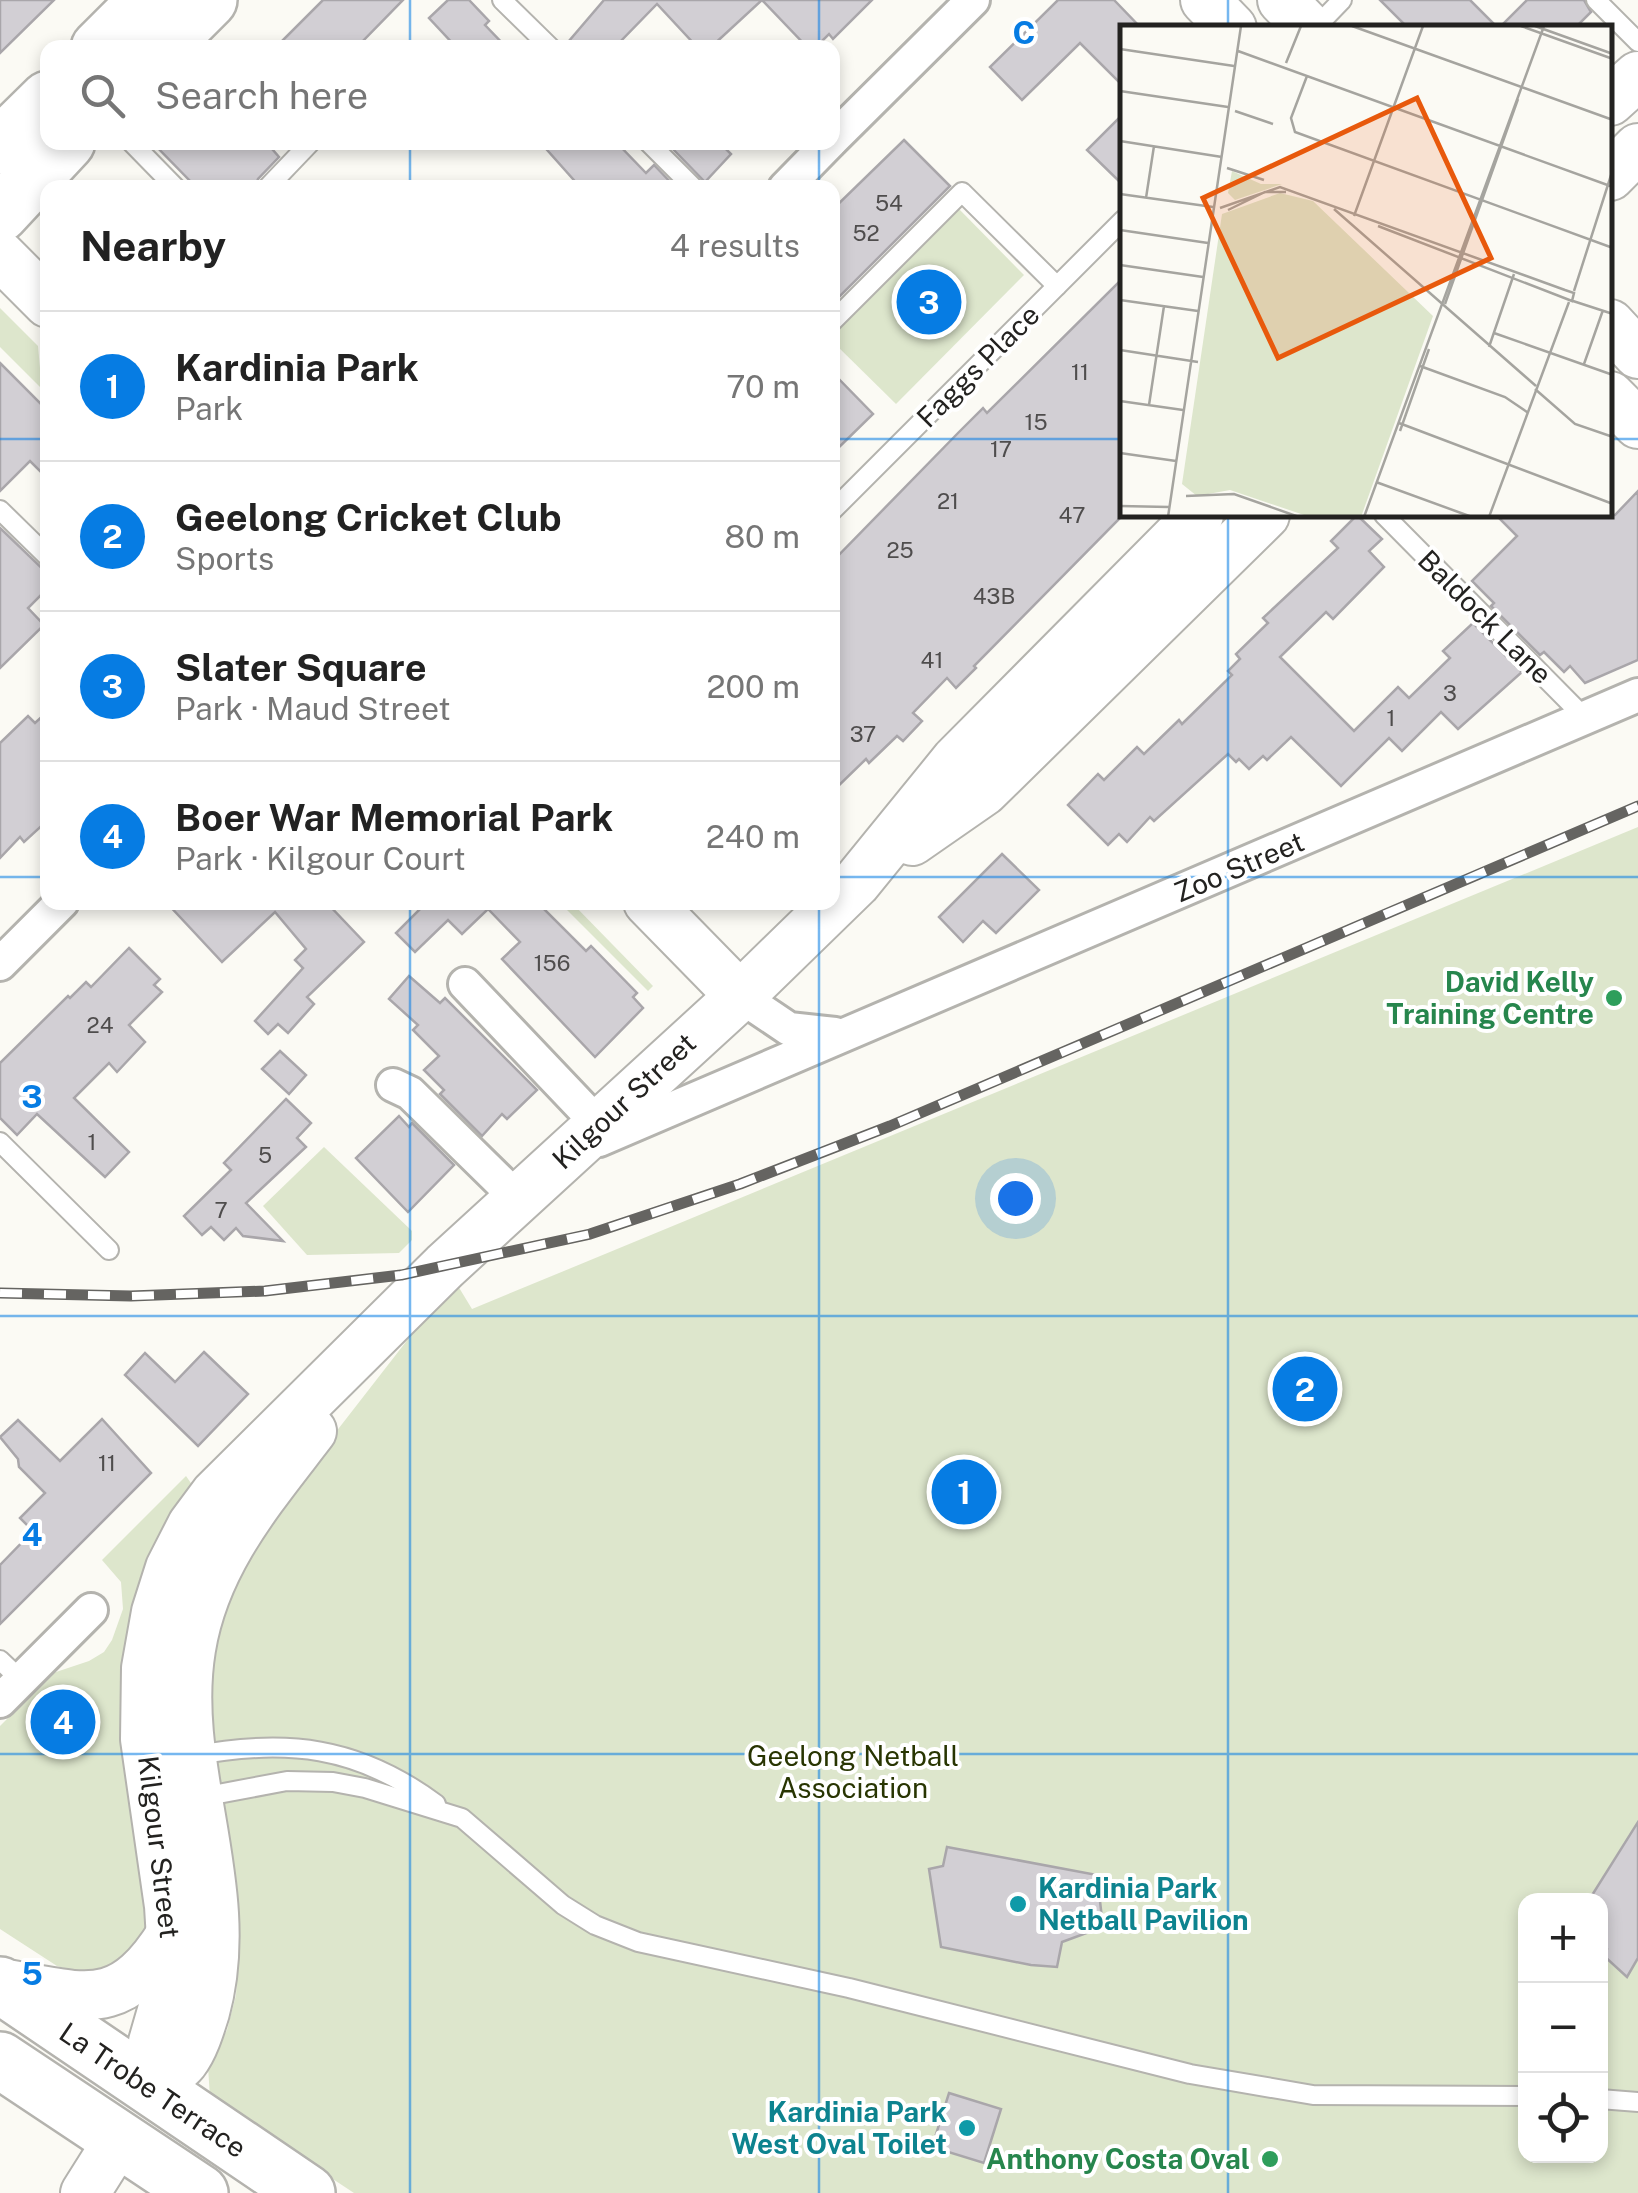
<!DOCTYPE html>
<meta charset="utf-8">
<style>
:root{--surface:#fff;--page:#f2f2f2;--text:#222;--muted:#767676;--line:#e0e0e0;--accent:#067ce3}
body{margin:0;font-family:"Public Sans",sans-serif;background:var(--page);color:var(--text)}
.controls{position:absolute;right:30px;bottom:30px;display:grid;overflow:hidden;border-radius:20px;box-shadow:0 5px 15px #0003}
.controls button{width:90px;height:90px;display:grid;place-items:center;padding:0;border:0;border-bottom:2px solid var(--line);background:var(--surface);color:var(--text);font:50px sans-serif}
.you{position:absolute;left:1015px;top:1198px;width:35px;height:35px;margin:-25px;border:8px solid #fff;border-radius:50%;background:#1a73e8;box-shadow:0 0 0 15px #1a73e833}
.badge{display:grid;place-items:center;width:65px;height:65px;border-radius:50%;background:var(--accent);color:#fff;font-size:32px;font-weight:700}
.pin{position:absolute;translate:-50% -50%;border:5px solid #fff;box-shadow:0 2px 10px #0006}
.list{margin:0;padding:0;list-style:none}
h2{display:flex;justify-content:space-between;align-items:center;height:130px;margin:0;padding:0 40px;font-size:42px}
h2 small{font-size:32px;font-weight:400;color:var(--muted)}
.list li{display:grid;grid-template-columns:65px 1fr auto;gap:30px;align-items:center;box-sizing:border-box;height:150px;padding:0 40px;border-top:2px solid var(--line)}
.list b{display:block;font-size:38px;white-space:nowrap}
.list p{margin:0;font-size:32px;white-space:nowrap;color:var(--muted)}
.list em{font-size:32px;font-style:normal;color:var(--muted)}
.icon{flex:none;width:55px;height:55px;fill:none;stroke:currentColor;stroke-width:2;stroke-linecap:round;stroke-linejoin:round}
.map{position:relative;flex:none;width:1638px;height:2193px;overflow:hidden}
.search{position:absolute;background:var(--surface);box-shadow:0 5px 15px #0003;left:40px;top:40px;width:800px;height:110px;display:flex;align-items:center;gap:25px;box-sizing:border-box;padding:0 35px;border-radius:20px;color:var(--muted);font-size:38px}
.panel{position:absolute;background:var(--surface);box-shadow:0 5px 15px #0003;left:40px;top:180px;width:800px;height:730px;border-radius:20px}
.map>svg:first-child{display:block}
.green{fill:#dde6cc;fill-rule:evenodd}
.building{fill:#d2cfd4;stroke:#a9a6aa;stroke-width:2.5}
.lines{fill:none;stroke-linecap:round;stroke-linejoin:round}
.lane-casing{stroke:#b4b3ae;stroke-width:22}
.street-casing{stroke:#b4b3ae;stroke-width:38}
.secondary-casing{stroke:#b4b3ae;stroke-width:52}
.highway-casing{stroke:#b4b3ae;stroke-width:60}
.lane{stroke:#fff;stroke-width:18}
.street{stroke:#fff;stroke-width:32}
.secondary{stroke:#fff;stroke-width:48}
.highway{stroke:#fff;stroke-width:55}
.rail-casing{stroke:#656461;stroke-width:11}
.rail{stroke:#fff;stroke-width:8;stroke-dasharray:22;stroke-linecap:butt}
.grid{fill:none;stroke:#067ce3;stroke-width:2.5;stroke-opacity:0.55}
.leisure-dot{fill:#2e9e5b;stroke:#fff;stroke-width:4}
.culture-dot{fill:#0f9aa8;stroke:#fff;stroke-width:4}
.labels{text-anchor:middle;stroke-width:8;stroke-linejoin:round;paint-order:stroke}
.number-label{font-size:22px;fill:#4f4d4d}
.street-label{font-size:28px;fill:#232220;stroke:#fff}
.leisure-label{font-size:28px;font-weight:bold;fill:#27864d;stroke:#fff;text-anchor:end}
.park-label{font-size:28px;fill:#283502;stroke:#fff}
.culture-label{font-size:28px;font-weight:bold;fill:#0d838f;stroke:#fff;text-anchor:start}
.inset-road{fill:none;stroke:#a5a49f;stroke-width:2.5}
.view{fill:#e8590c;fill-opacity:0.15;stroke:#e8590c;stroke-width:5}
.inset-edge{fill:none;stroke:#232220;stroke-width:5}
.grid-label{font-size:32px;text-anchor:middle;font-weight:bold;fill:#067ce3;stroke:#fff;stroke-width:8;stroke-linejoin:round;paint-order:stroke}
</style>
<div class="map">
<svg width="1638" height="2193" viewBox="0 0 1638 2193">
<rect width="100%" height="100%" fill="#fbfaf4"/>
<g class="green">
<polygon points="957,207 1024,275 896,404 833,342 832,330"/>
<polygon points="0,308 38,346 40,368 47,378 47,394 0,347"/>
<path d="M1638,827V2193H354L210,2098L208,2066L227,2030L236,1995L240,1934L206,1693L211,1644L230,1585L318,1455L433,1307L458,1286L472,1309ZM1526,1900H1600V2156H1526Z"/>
<polygon points="560,903 572,903 653,986 648,991"/>
<polygon points="324,1147 412,1231 412,1240 399,1253 307,1255 263,1206"/>
<polygon points="186,1476 195,1489 127,1662 121,1718 146,1877 148,1917 145,1934 124,1968 77,1972 57,1966 0,1929 0,1726 53,1673 89,1661 104,1652 112,1640 123,1609 121,1582 102,1560"/>
</g>
<g class="building">
<polygon points="0,0 54,0 0,53"/>
<polygon points="323,0 403,0 356,48 275,48"/>
<polygon points="448,0 469,0 489,21 485,25 507,48 457,48 429,18"/>
<polygon points="604,0 762,0 710,48 698,48 657,4 614,48 563,48"/>
<polygon points="762,0 872,0 833,39 829,34 815,48 808,48"/>
<polygon points="1058,0 1114,0 1141,28 1123,28 1123,86 1080,43 1022,100 990,67"/>
<polygon points="1380,0 1470,0 1498,28 1408,28"/>
<polygon points="1527,0 1584,0 1591,12 1575,28 1499,28"/>
<polygon points="1123,114 1123,185 1087,150"/>
<polygon points="904,140 950,186 832,304 832,210"/>
<polygon points="152,142 266,142 279,157 258,179 255,188 197,188"/>
<polygon points="540,142 616,142 646,173 654,165 676,188 581,188"/>
<polygon points="676,142 719,142 731,154 705,182 671,147"/>
<polygon points="1123,278 1123,515 974,666 976,668 956,688 947,678 913,713 922,721 903,741 897,736 869,763 866,759 832,792 832,562 959,432 983,408 987,413"/>
<polygon points="0,363 48,411 48,479 30,461 0,491"/>
<polygon points="832,372 873,414 832,454"/>
<polygon points="1638,491 1638,660 1585,683 1570,666 1564,672 1544,652 1540,655 1491,606 1494,603 1472,581 1517,536 1496,515 1615,515"/>
<polygon points="1357,515 1382,539 1369,551 1384,567 1333,619 1326,612 1280,657 1354,731 1398,687 1409,698 1450,658 1443,651 1473,623 1522,672 1458,729 1441,712 1402,751 1389,738 1341,786 1291,737 1267,760 1263,756 1249,769 1239,759 1236,762 1228,754 1154,821 1150,817 1127,842 1119,834 1108,845 1068,805 1098,774 1104,780 1137,747 1144,754 1179,720 1182,724 1232,675 1228,671 1240,659 1236,654 1268,623 1263,618 1338,548 1331,541"/>
<polygon points="0,528 48,574 48,588 28,608 44,625 0,668"/>
<polygon points="48,711 48,820 24,842 20,837 0,858 0,743 28,716 35,723"/>
<polygon points="1002,854 1039,890 996,933 983,921 963,942 939,917"/>
<polygon points="166,902 326,902 364,942 307,997 314,1004 288,1033 278,1024 268,1034 255,1021 303,968 295,960 306,949 275,912 222,962"/>
<polygon points="427,902 537,902 586,951 591,946 637,993 633,997 643,1008 595,1057 502,959 520,942 488,909 462,934 448,920 415,952 396,933"/>
<polygon points="129,948 160,979 154,985 162,992 129,1025 145,1042 117,1072 109,1063 74,1098 129,1152 105,1177 37,1114 17,1135 0,1118 0,1063 68,996 70,998 86,982 91,987"/>
<polygon points="409,976 440,1003 445,998 537,1090 507,1119 502,1114 482,1136 440,1094 444,1090 424,1070 439,1056 413,1030 418,1025 389,999"/>
<polygon points="280,1051 306,1075 289,1094 262,1069"/>
<polygon points="286,1099 311,1123 297,1138 306,1147 246,1203 283,1241 243,1236 236,1228 224,1240 211,1227 202,1235 184,1216 231,1170 224,1163"/>
<polygon points="399,1116 409,1127 412,1123 454,1165 408,1212 356,1158"/>
<polygon points="204,1352 248,1394 198,1446 125,1375 145,1353 175,1382"/>
<polygon points="102,1419 151,1473 0,1624 0,1565 33,1531 20,1518 45,1493 19,1467 18,1459 0,1437 18,1420 60,1461"/>
<polygon points="1638,1822 1638,1958 1627,1977 1604,1956 1607,1949 1600,1941 1600,1900 1589,1900"/>
<polygon points="947,1847 1097,1875 1103,1927 1062,1942 1057,1967 1031,1965 941,1947 929,1869 943,1866"/>
<polygon points="949,2093 1001,2109 984,2163 932,2147"/>
</g>
<g class="lines">
<g class="lane-casing">
<g id="lane">
<polyline points="502,0 551,48"/>
<polyline points="1596,0 1638,42"/>
<polyline points="1315,28 1342,0"/>
<polyline points="131,142 176,188"/>
<polyline points="648,142 694,188"/>
<polyline points="267,188 311,142"/>
<polyline points="832,322 962,192 1057,286"/>
<polyline points="0,510 48,557"/>
<polyline points="832,511 1123,220"/>
<polyline points="1384,515 1585,718"/>
<polyline points="0,1142 109,1250"/>
<polyline points="0,1660 21,1680"/>
<path d="M192,1756C286,1738 358,1746 436,1804"/>
<polyline points="202,1797 287,1781 333,1782 365,1788 462,1818 563,1905 595,1925 638,1942 849,1988 1190,2074 1313,2095 1526,2096"/>
<polyline points="1600,2099 1638,2102"/>
</g>
</g>
<g class="street-casing">
<g id="street">
<polyline points="832,140 973,0"/>
<polyline points="785,188 830,142"/>
<polyline points="0,964 62,902"/>
<polyline points="465,984 599,1125"/>
<polyline points="740,996 789,1029 835,1034"/>
<polyline points="393,1085 410,1093 518,1199"/>
<polyline points="599,1140 1638,695"/>
<polyline points="0,1701 91,1610"/>
</g>
</g>
<g class="secondary-casing">
<g id="secondary">
<polyline points="1205,0 1232,28"/>
<polyline points="1282,0 1309,28"/>
<polyline points="1610,101 1638,76"/>
<polyline points="1610,176 1638,148"/>
<polyline points="0,255 48,303"/>
<polyline points="1610,324 1638,354"/>
<polyline points="1610,396 1638,424"/>
<polyline points="912,841 984,791 1265,515"/>
<polyline points="648,902 740,996"/>
<path d="M0,1983C83,1996 119,2017 171,1934"/>
<polyline points="147,2088 153,2042 168,1990 172,1955 169,1906 145,1739 146,1668 156,1612 170,1568 192,1525 215,1494 445,1266 740,996 856,883 956,760 1199,515"/>
<path d="M147,2088C159,2080 175,2072 184,2061C194,2048 200,2028 205,2012C239,1889 171,1770 191,1649C205,1562 260,1499 312,1431"/>
<polyline points="85,2193 119,2139"/>
</g>
</g>
<g class="highway-casing">
<g id="highway">
<polyline points="99,48 147,0"/>
<polyline points="161,48 209,0"/>
<polyline points="0,146 48,99"/>
<polyline points="0,214 67,142"/>
<polyline points="0,1985 307,2193"/>
<polyline points="0,2060 200,2193"/>
</g>
</g>
<use href="#lane" class="lane"/>
<use href="#street" class="street"/>
<use href="#secondary" class="secondary"/>
<use href="#highway" class="highway"/>
<g class="rail-casing">
<polyline id="rail" points="0,1293 131,1296 265,1291 401,1275 590,1234 740,1184 890,1126 1638,806"/>
</g>
<use href="#rail" class="rail"/>
</g>
<path class="grid" d="M410,0V48M819,0V48M1228,0V28M410,142V188M819,142V188M0,439H48M832,439H1123M1610,439H1638M1228,515V2193M0,877H48M832,877H1638M410,902V2193M819,902V2193M0,1316H1638M0,1754H1638"/>
<g class="leisure-dot">
<circle cx="1614" cy="998" r="10"/>
<circle cx="1270" cy="2159" r="10"/>
</g>
<g class="culture-dot">
<circle cx="1018" cy="1904" r="10"/>
<circle cx="967" cy="2128" r="10"/>
</g>
<g class="labels">
<g class="number-label">
<text x="889" y="211">54</text>
<text x="866" y="241">52</text>
<text x="1080" y="380">11</text>
<text x="1036" y="430">15</text>
<text x="1001" y="457">17</text>
<text x="948" y="509">21</text>
<text x="1072" y="523">47</text>
<text x="900" y="558">25</text>
<text x="994" y="604">43B</text>
<text x="932" y="668">41</text>
<text x="1450" y="701">3</text>
<text x="1391" y="726">1</text>
<text x="863" y="742">37</text>
<text x="552" y="971">156</text>
<text x="100" y="1033">24</text>
<text x="92" y="1150">1</text>
<text x="265" y="1163">5</text>
<text x="221" y="1218">7</text>
<text x="107" y="1471">11</text>
</g>
<g class="street-label">
<text transform="translate(978 366) rotate(-45)" y="10">Faggs Place</text>
<text transform="translate(1485 617) rotate(45)" y="10">Baldock Lane</text>
<text transform="translate(1239 867) rotate(-23)" y="10">Zoo Street</text>
<text transform="translate(624 1101) rotate(-43)" y="10">Kilgour Street</text>
<text transform="translate(159 1847) rotate(83)" y="10">Kilgour Street</text>
<text transform="translate(153 2090) rotate(34)" y="10">La Trobe Terrace</text>
</g>
<g class="leisure-label">
<text x="1594" y="992">David Kelly<tspan x="1594" dy="32">Training Centre</tspan></text>
<text x="1250" y="2169">Anthony Costa Oval</text>
</g>
<g class="park-label">
<text x="853" y="1766">Geelong Netball<tspan x="853" dy="32">Association</tspan></text>
</g>
<g class="culture-label">
<text x="1038" y="1898">Kardinia Park<tspan x="1038" dy="32">Netball Pavilion</tspan></text>
<text x="947" y="2122" text-anchor="end">Kardinia Park<tspan x="947" dy="32">West Oval Toilet</tspan></text>
</g>
</g>
<g transform="translate(1120 25)">
<rect width="492" height="492" fill="#fbfaf4"/>
<path d="M112,146L141,159H162L115,175L108,168ZM160,168L193,176L313,291L241,492H190L110,465L77,471L62,459L102,189Z" fill="#dde6cc"/>
<path class="inset-road" d="M232,1L493,95M401,1L493,34M415,1L493,29M0,24L114,41M118,26L493,162M166,38L181,1M187,51L171,93L175,107L493,223M0,66L108,82M115,86L153,99M0,116L102,132M107,143L144,155M0,169L93,182M26,173L34,121M100,183L160,162L445,265M214,184L416,361M108,185L145,167H166M234,191L303,1M258,201L452,276L454,268L445,265M0,205L88,218M0,240L83,252M454,266L493,144M0,275L78,286M453,276L493,289M325,279L398,74M374,308L493,350M369,322L394,249M0,325L78,337M464,339L483,285M300,341L385,372L407,387M415,364L455,399L493,412M0,376L63,385M29,380L44,281M279,398L493,479M280,406L309,324M0,428L56,436M256,457L352,492M66,471L114,469L179,492M0,481L49,482M48,492L121,1M244,492L424,1M369,492L449,277"/>
<path class="view" d="M297,73L371,233L158,333L83,173Z"/>
<rect width="492" height="492" class="inset-edge"/>
</g>
<g class="grid-label">
<text x="1024" y="44">C</text>
<text x="32" y="1108">3</text>
<text x="32" y="1546">4</text>
<text x="32" y="1985">5</text>
</g>
</svg>
<div class="controls">
<button>+</button>
<button>−</button>
<button><svg class="icon" aria-label="locate" viewBox="0 0 24 24"><circle cx="12" cy="12" r="6"/><path d="M12 2v4M12 18v4M2 12h4M18 12h4"/></svg></button>
</div>
<div class="you"></div>
<div class="pin badge" style="left:964px;top:1492px">1</div>
<div class="pin badge" style="left:1305px;top:1389px">2</div>
<div class="pin badge" style="left:929px;top:302px">3</div>
<div class="pin badge" style="left:63px;top:1722px">4</div>
<div class="search"><svg class="icon" aria-label="search" viewBox="0 0 24 24"><circle cx="10" cy="10" r="6"/><path d="M15 15l6 6"/></svg>Search here</div>
<section class="panel">
<h2>Nearby<small>4 results</small></h2>
<ul class="list">
<li><span class="badge">1</span><div><b>Kardinia Park</b><p>Park</p></div><em>70 m</em></li>
<li><span class="badge">2</span><div><b>Geelong Cricket Club</b><p>Sports</p></div><em>80 m</em></li>
<li><span class="badge">3</span><div><b>Slater Square</b><p>Park · Maud Street</p></div><em>200 m</em></li>
<li><span class="badge">4</span><div><b>Boer War Memorial Park</b><p>Park · Kilgour Court</p></div><em>240 m</em></li>
</ul>
</section>
</div>
